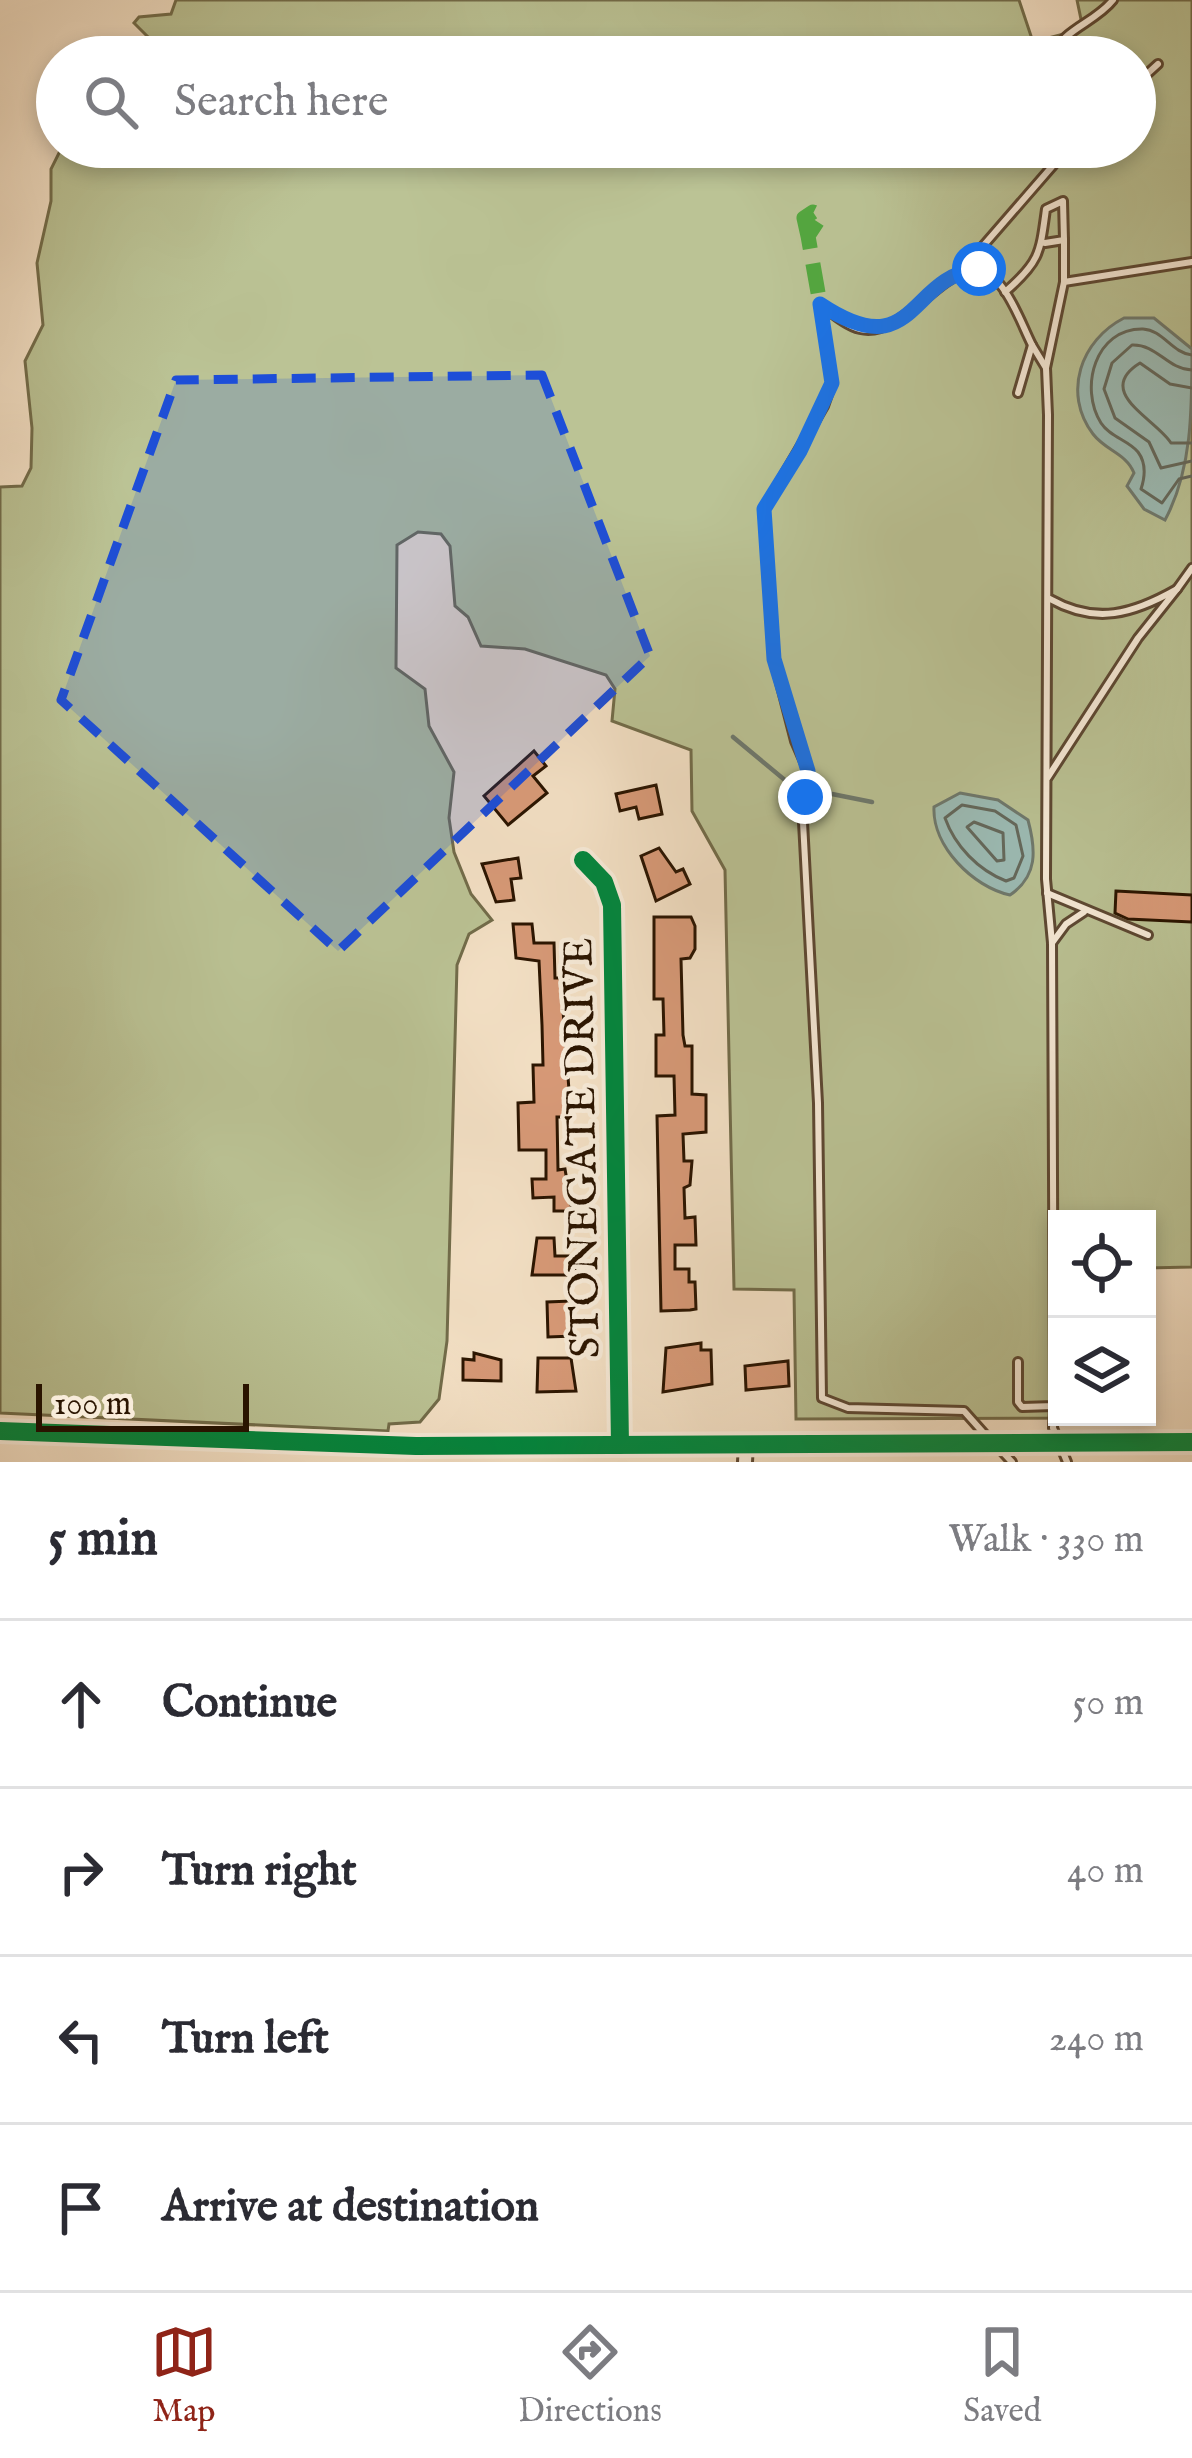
<!DOCTYPE html>
<meta charset="utf-8">
<style>
:root{--surface:#fff;--page:#f2f2f3;--text:#2b2b33;--muted:#7c7c81;--line:#e1e1e2;--accent:#8f2418}
body{margin:0;font-family:"IM FELL English",serif;background:var(--page);color:var(--text)}
.controls{position:absolute;right:36px;bottom:36px;display:grid;overflow:hidden;border-radius:0px;box-shadow:0 6px 18px #0003}
.controls button{width:108px;height:108px;display:grid;place-items:center;padding:0;border:0;border-bottom:3px solid var(--line);background:var(--surface);color:var(--text);font:60px sans-serif}
.scale{position:absolute;left:36px;bottom:30px;width:213px;box-sizing:border-box;padding-left:12px;border:6px solid #2a1400;border-top:0;font-size:33px;line-height:42px;white-space:nowrap;color:#2a1400;-webkit-text-stroke:9px #f8ecda;paint-order:stroke}
.stop{position:absolute;width:36px;height:36px;margin:-27px;border:9px solid #1a73e8;border-radius:50%;background:#fff}
.stop.end{background:#1a73e8;border-color:#fff;box-shadow:0 3px 12px #0008}
.list{margin:0;padding:0;list-style:none}
h2{display:flex;justify-content:space-between;align-items:center;height:156px;margin:0;padding:0 48px;font-size:51px}
h2 small{font-size:39px;font-weight:400;color:var(--muted)}
.list li{display:grid;grid-template-columns:78px 1fr auto;gap:36px;align-items:center;box-sizing:border-box;height:168px;padding:0 48px;border-top:3px solid var(--line)}
.list b{display:block;font-size:45px;white-space:nowrap}
.list em{font-size:39px;font-style:normal;color:var(--muted)}
.icon{flex:none;width:66px;height:66px;fill:none;stroke:currentColor;stroke-width:2;stroke-linecap:round;stroke-linejoin:round}
.map{position:relative;flex:none;width:1192px;height:1462px;overflow:hidden}
.search{position:absolute;background:var(--surface);box-shadow:0 6px 18px #0003;left:36px;right:36px;top:36px;height:132px;display:flex;align-items:center;gap:30px;box-sizing:border-box;padding:0 42px;border-radius:66px;color:var(--muted);font-size:45px}
.sheet{height:828px;background:var(--surface)}
nav{display:flex;justify-content:space-around;align-items:center;box-sizing:border-box;height:168px;border-top:3px solid var(--line);background:var(--surface);font-size:33px;color:var(--muted)}
nav a{display:grid;justify-items:center;gap:6px}
nav .on{color:var(--accent)}
.map>svg:first-child{display:block}
.green{fill:#bbc395;stroke:#726c4a;stroke-width:3}
.water{fill:#9cbdb7;stroke:#6e796e;stroke-width:3}
.lines{fill:none;stroke-linecap:round;stroke-linejoin:round}
.shore{stroke:#63685c;stroke-width:3}
.stream{stroke:#6e796e;stroke-width:4.5}
.building{fill:#d89a78;stroke:#2a1400;stroke-width:3}
.service-casing{stroke:#5c4732;stroke-width:12}
.minor-casing{stroke:#5c4732;stroke-width:18}
.tertiary-casing{stroke:#5c4732;stroke-width:21}
.service{stroke:#f8ecda;stroke-width:6}
.minor{stroke:#f8ecda;stroke-width:12}
.tertiary{stroke:#f8ecda;stroke-width:15}
.quiet{stroke:#53a840;stroke-width:15;stroke-dasharray:30 15;stroke-linecap:butt}
.cycleway-casing{stroke:#f8ecda;stroke-width:26}
.cycleway{stroke:#00873e;stroke-width:18}
.route{stroke:#1a73e8;stroke-width:15}
.marked{fill:#1d4ed8;fill-opacity:0.2;stroke:#1d4ed8;stroke-width:9;stroke-dasharray:24 15;stroke-linejoin:round}
.labels{text-anchor:middle;stroke-width:9;stroke-linejoin:round;paint-order:stroke}
.street-label{font-size:42px;fill:#2a1400;stroke:#f8ecda}
</style>
<div class="map">
<svg width="1192" height="1462" viewBox="0 0 1192 1462">
<rect width="100%" height="100%" fill="#f4e1c6"/>
<filter id="stains"><feTurbulence type="fractalNoise" baseFrequency=".00167" numOctaves="4"/><feColorMatrix values="0 0 0 0 .2 0 0 0 0 .09 0 0 0 0 .02 0 0 0 .5 -.17"/></filter>
<radialGradient id="worn" r=".72"><stop offset=".6" stop-color="#630" stop-opacity="0"/><stop offset="1" stop-color="#630" stop-opacity=".3"/></radialGradient>
<polygon class="green" points="176,0 1019,0 1033,42 1083,29 1077,0 1192,0 1192,1267 1147,1268 1147,1219 1057,1219 1057,1417 1089,1418 796,1419 794,1290 734,1289 725,870 692,811 691,750 612,721 615,689 606,675 525,649 481,646 468,617 455,606 450,546 441,534 418,532 397,545 396,668 425,689 429,726 454,772 449,818 454,852 471,894 492,920 469,934 457,965 447,1341 439,1399 420,1422 389,1424 388,1431 0,1413 0,487 22,486 31,468 32,428 25,361 43,325 37,263 51,201 51,169 62,147 1135,147 1135,57 160,57 162,51 134,23 139,17 171,14"/>
<g class="water">
<path d="M1124,318H1154L1192,349C1192,410 1192,470 1165,520L1144,509L1127,486L1134,473C1126,453 1106,451 1093,434C1062,393 1081,340 1124,318Z"/>
<path d="M960,793L998,800L1028,820C1036,850 1038,876 1010,895C973,887 932,846 934,807Z"/>
</g>
<g class="lines">
<g class="shore">
<path d="M1192,355C1172,353 1163,330 1143,329C1095,328 1079,388 1101,423C1110,437 1128,440 1138,452C1147,464 1145,477 1141,489L1162,503L1179,479L1192,476"/>
<path d="M1192,370C1167,369 1157,344 1132,345L1112,363L1104,389L1115,418L1149,442L1161,468L1192,461"/>
<path d="M1192,388L1170,384L1140,363C1093,392 1156,419 1171,443H1192"/>
<path d="M962,805L995,811L1016,825L1023,856L1014,878L1006,881C978,870 955,846 945,818Z"/>
<polygon points="974,822 1003,833 1004,860 997,861 967,827"/>
</g>
<polyline class="stream" points="733,737 792,786 872,802"/>
</g>
<g class="building">
<polygon points="534,751 546,766 533,776 547,793 508,825 484,796"/>
<polygon points="656,785 662,814 639,819 636,807 620,811 616,794"/>
<polygon points="659,848 676,872 683,869 690,884 656,901 641,856"/>
<polygon points="518,858 521,878 511,879 514,900 496,902 482,864"/>
<polygon points="1116,891 1192,895 1192,922 1128,919 1115,913"/>
<polygon points="654,917 691,917 695,926 695,949 690,958 681,959 683,1035 685,1046 692,1046 692,1094 706,1095 706,1132 683,1134 684,1161 692,1161 690,1185 684,1188 685,1218 695,1217 696,1245 675,1245 675,1269 689,1269 689,1282 695,1282 696,1309 690,1310 661,1311 657,1116 675,1115 674,1076 656,1076 656,1035 664,1035 663,999 654,999"/>
<polygon points="513,924 532,924 534,943 554,943 555,978 568,978 563,1010 571,1117 557,1117 558,1170 565,1169 572,1211 554,1211 554,1197 533,1198 532,1179 546,1179 546,1150 519,1150 518,1103 534,1102 533,1065 543,1065 542,1025 539,961 516,958"/>
<polygon points="537,1238 554,1238 555,1256 575,1256 575,1275 532,1275"/>
<polygon points="571,1301 574,1336 548,1337 547,1302"/>
<polygon points="701,1343 701,1350 711,1350 712,1384 663,1392 666,1348"/>
<polygon points="474,1353 501,1360 501,1381 463,1380 463,1359 474,1360"/>
<polygon points="538,1358 571,1358 576,1391 537,1392"/>
<polygon points="788,1361 789,1386 746,1390 745,1366"/>
</g>
<g class="lines">
<g class="service-casing">
<g id="service">
<path d="M1052,57C1062,29 1095,23 1113,0"/>
<polyline points="1135,85 1158,64"/>
<polyline points="1064,240 1064,282"/>
<polyline points="964,268 1069,147"/>
<path d="M1005,292C1040,262 1040,253 1046,209L1063,201L1064,240L1045,243"/>
<polyline points="1046,368 1064,282 1192,262"/>
<polyline points="1177,589 1192,568"/>
<path d="M1048,777L1138,638L1177,589C1133,614 1096,625 1050,599"/>
<polyline points="1047,893 1148,935"/>
<polyline points="1052,943 1066,924 1084,912"/>
<polyline points="1018,1362 1018,1402 1022,1407 1054,1406 1052,943 1046,879 1048,415 1046,368 1032,345 1018,393"/>
<polyline points="1054,1406 1053,1428 1067,1462"/>
<path d="M988,1438L964,1411L848,1408L822,1398L818,1103L803,822L808,771L795,741L774,659L764,509L824,406L832,383L820,304C831,312 846,326 860,329C913,341 959,230 1002,287C1015,304 1023,327 1032,345"/>
<polyline points="998,1447 1012,1462"/>
</g>
</g>
<g class="minor-casing">
<g id="minor">
<polyline points="583,860 604,882 612,905 620,1445"/>
<polyline points="745,1462 746,1444"/>
</g>
</g>
<g class="tertiary-casing">
<polyline id="tertiary" points="0,1431 416,1446 1192,1442"/>
</g>
<use href="#service" class="service"/>
<use href="#minor" class="minor"/>
<use href="#tertiary" class="tertiary"/>
<polyline class="quiet" points="808,236 804,218 813,212 821,216 808,236 820,304"/>
<g class="cycleway-casing">
<g id="cycleway">
<polyline points="583,860 604,882 612,905 620,1445"/>
<polyline points="0,1431 416,1446 1192,1442"/>
</g>
</g>
<use href="#cycleway" class="cycleway"/>
</g>
<g class="lines">
<path class="route" d="M805,797L808,771L774,659L764,509L800,451L832,383L820,304C916,368 908,276 979,269"/>
</g>
<path class="marked" d="M542,375L650,656L338,951L61,700L176,380Z"/>
<g class="labels">
<g class="street-label">
<text transform="translate(580 1148) rotate(-91)" y="15">STONEGATE DRIVE</text>
</g>
</g>
<rect width="100%" height="100%" filter="url(#stains)"/>
<rect width="100%" height="100%" fill="url(#worn)"/>
</svg>
<div class="controls">
<button><svg class="icon" aria-label="locate" viewBox="0 0 24 24"><circle cx="12" cy="12" r="6"/><path d="M12 2v4M12 18v4M2 12h4M18 12h4"/></svg></button>
<button><svg class="icon" aria-label="layers" viewBox="0 0 24 24"><path d="M12 4l9 5-9 5-9-5zM3 14l9 5 9-5"/></svg></button>
</div>
<div class="scale">100 m</div>
<div class="stop" style="left:979px;top:269px"></div>
<div class="stop end" style="left:805px;top:797px"></div>
<div class="search"><svg class="icon" aria-label="search" viewBox="0 0 24 24"><circle cx="10" cy="10" r="6"/><path d="M15 15l6 6"/></svg>Search here</div>
</div>
<section class="sheet">
<h2>5 min<small>Walk · 330 m</small></h2>
<ul class="list">
<li><svg class="icon" aria-label="ahead" viewBox="0 0 24 24"><path d="M12 20V5M6 11l6-6 6 6"/></svg><div><b>Continue</b></div><em>50 m</em></li>
<li><svg class="icon" aria-label="right" viewBox="0 0 24 24"><path d="M7 20v-9h11M14 6l5 5-5 5"/></svg><div><b>Turn right</b></div><em>40 m</em></li>
<li><svg class="icon" aria-label="left" viewBox="0 0 24 24"><path d="M17 20v-9H6M10 6l-5 5 5 5"/></svg><div><b>Turn left</b></div><em>240 m</em></li>
<li><svg class="icon" aria-label="arrive" viewBox="0 0 24 24"><path d="M6 21V4h12l-3 4 3 4H6"/></svg><div><b>Arrive at destination</b></div></li>
</ul>
</section>
<nav>
<a class="on"><svg class="icon" aria-label="map" viewBox="0 0 24 24"><path d="M3 6l6-2 6 2 6-2v14l-6 2-6-2-6 2zM9 4v14M15 6v14"/></svg>Map</a>
<a><svg class="icon" aria-label="directions" viewBox="0 0 24 24"><path d="M12 3l9 9-9 9-9-9zM9 14v-3h6M13 9l2 2-2 2"/></svg>Directions</a>
<a><svg class="icon" aria-label="saved" viewBox="0 0 24 24"><path d="M7 4h10v16l-5-4-5 4z"/></svg>Saved</a>
</nav>
